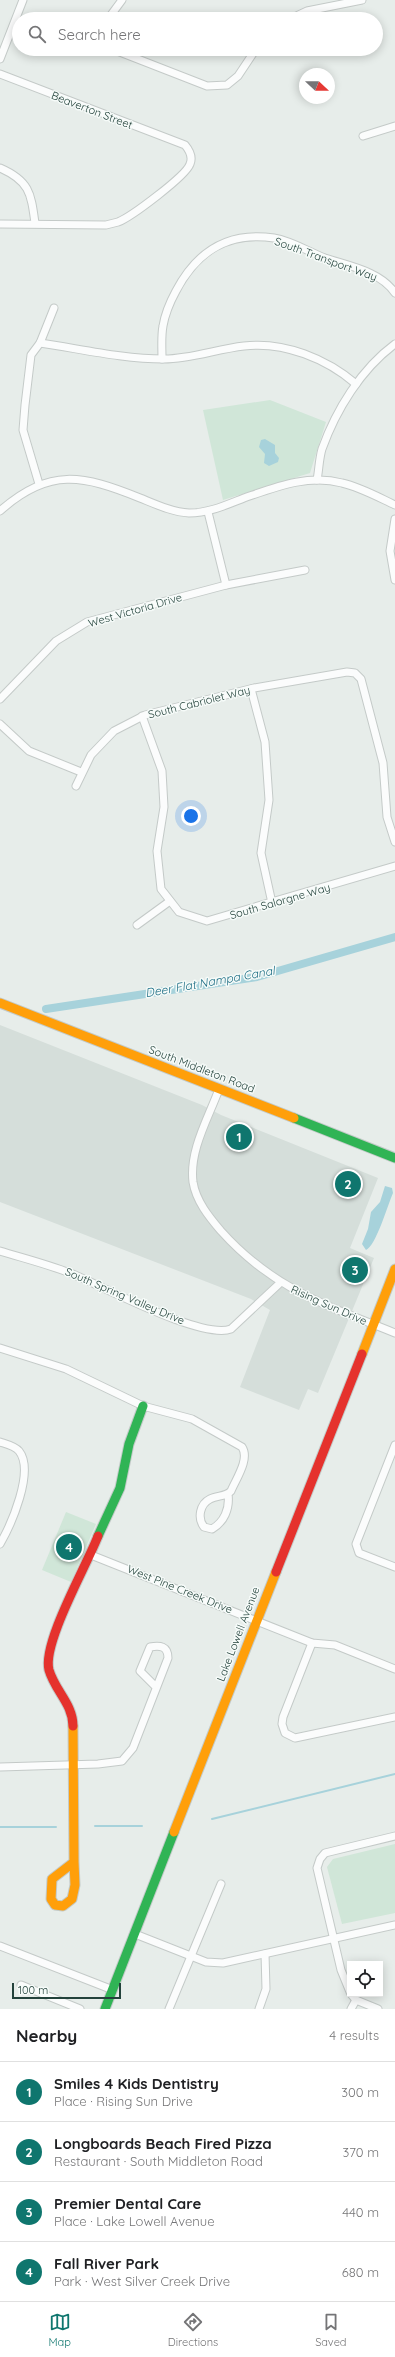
<!DOCTYPE html>
<meta charset="utf-8">
<style>
:root{--surface:#fff;--page:#f6f6f6;--text:#202124;--muted:#757577;--line:#e0e0e0;--accent:#0f766e}
body{margin:0;font-family:Quicksand,sans-serif;background:var(--page);color:var(--text)}
.controls{position:absolute;right:12px;bottom:12px;display:grid;overflow:hidden;border-radius:0px;box-shadow:0 2px 10px #0003}
.controls button{width:36px;height:36px;display:grid;place-items:center;padding:0;border:0;border-bottom:1px solid var(--line);background:var(--surface);color:var(--text);font:20px sans-serif}
.compass{position:absolute;left:299px;top:68px;width:36px;height:36px;border-radius:50%;background:var(--surface);box-shadow:0 2px 10px #0003;rotate:112deg}
.scale{position:absolute;left:12px;bottom:10px;width:109px;box-sizing:border-box;padding-left:4px;border:2px solid #23423b;border-top:0;font-size:11px;line-height:14px;white-space:nowrap;color:#23423b;-webkit-text-stroke:3px #f6fbf9;paint-order:stroke}
.you{position:absolute;left:191px;top:816px;width:14px;height:14px;margin:-10px;border:3px solid #fff;border-radius:50%;background:#1a73e8;box-shadow:0 0 0 6px #1a73e833}
.badge{display:grid;place-items:center;width:26px;height:26px;border-radius:50%;background:var(--accent);color:#fff;font-size:13px;font-weight:700}
.pin{position:absolute;translate:-50% -50%;border:2px solid #fff;box-shadow:0 1px 4px #0006}
.list{margin:0;padding:0;list-style:none}
h2{display:flex;justify-content:space-between;align-items:center;height:52px;margin:0;padding:0 16px;font-size:17px}
h2 small{font-size:13px;font-weight:400;color:var(--muted)}
.list li{display:grid;grid-template-columns:26px 1fr auto;gap:12px;align-items:center;box-sizing:border-box;height:60px;padding:0 16px;border-top:1px solid var(--line)}
.list b{display:block;font-size:15px;white-space:nowrap}
.list p{margin:0;font-size:13px;white-space:nowrap;color:var(--muted)}
.list em{font-size:13px;font-style:normal;color:var(--muted)}
.icon{flex:none;width:22px;height:22px;fill:none;stroke:currentColor;stroke-width:2;stroke-linecap:round;stroke-linejoin:round}
.map{position:relative;flex:none;width:395px;height:2009px;overflow:hidden}
.search{position:absolute;background:var(--surface);box-shadow:0 2px 10px #0003;left:12px;right:12px;top:12px;height:44px;display:flex;align-items:center;gap:10px;box-sizing:border-box;padding:0 14px;border-radius:22px;color:var(--muted);font-size:15px}
.sheet{height:292px;background:var(--surface)}
nav{display:flex;justify-content:space-around;align-items:center;box-sizing:border-box;height:56px;border-top:1px solid var(--line);background:var(--surface);font-size:11px;color:var(--muted)}
nav a{display:grid;justify-items:center;gap:2px}
nav .on{color:var(--accent)}
.map>svg:first-child{display:block}
.built{fill:#d5deda}
.green{fill:#d0e6d8}
.water{fill:#a7d2db}
.lines{fill:none;stroke-linecap:round;stroke-linejoin:round}
.stream{stroke:#a7d2db;stroke-width:2}
.canal{stroke:#a7d2db;stroke-width:8}
.street-casing{stroke:#c4cac8;stroke-width:9}
.fast-casing{stroke:#c3cac8;stroke-width:11}
.slow-casing{stroke:#c3cac8;stroke-width:11}
.jam-casing{stroke:#c3cac8;stroke-width:11}
.street{stroke:#fbfcfc;stroke-width:7}
.fast{stroke:#30b455;stroke-width:9}
.slow{stroke:#ff9f0a;stroke-width:9}
.jam{stroke:#e5322d;stroke-width:9}
.labels{text-anchor:middle;stroke-width:3;stroke-linejoin:round;paint-order:stroke}
.street-label{font-size:11px;fill:#23423b;stroke:#f6fbf9}
.water-label{font-size:12px;font-style:italic;fill:#196b82;stroke:#f6fbf9}
</style>
<div class="map">
<svg width="395" height="2009" viewBox="0 0 395 2009">
<rect width="100%" height="100%" fill="#e7edea"/>
<polygon class="built" points="0,1025 202,1105 221,1115 378,1178 350,1248 374,1258 318,1393 308,1389 299,1410 240,1387 270,1310 251,1299 0,1202"/>
<g class="green">
<polygon points="270,400 326,422 310,473 223,500 203,410"/>
<polygon points="66,1512 96,1524 71,1582 42,1570"/>
<polygon points="395,1844 395,1913 342,1924 327,1867 333,1859"/>
</g>
<g class="water">
<polygon points="265,439 275,445 275,453 279,458 278,462 269,466 264,463 265,454 259,447 261,440"/>
<path d="M385,1186L392,1188L393,1193C388,1204 376,1246 366,1250L362,1244L368,1229L371,1212L380,1202Z"/>
</g>
<g class="lines">
<g class="stream">
<polyline points="212,1819 395,1774"/>
<polyline points="95,1826 142,1826"/>
<polyline points="0,1827 56,1827"/>
</g>
<polyline class="canal" points="46,1009 257,977 395,937"/>
<g class="street-casing">
<g id="street">
<polyline points="108,19 122,0"/>
<polyline points="290,19 307,11 362,0"/>
<polyline points="112,49 207,86 227,85 238,76 256,49"/>
<polyline points="0,59 23,0"/>
<path d="M0,74L185,145C190,151 193,157 190,164C186,176 131,217 118,222C114,223 110,224 106,225L0,224"/>
<polyline points="363,136 395,126"/>
<path d="M0,168C30,181 31,194 35,223"/>
<path d="M40,343C81,349 123,359 164,359C191,359 217,349 244,346C284,341 327,359 356,384"/>
<path d="M162,359C162,348 161,336 163,326C165,314 170,302 176,291C197,251 228,231 274,238C292,241 309,252 325,258C349,266 380,271 395,293"/>
<path d="M317,480C319,470 319,459 322,449C336,410 361,369 395,344"/>
<polyline points="39,484 23,430 25,405 31,355 40,343 54,308"/>
<path d="M0,511C49,467 83,475 140,498C155,504 172,512 189,513C209,513 226,505 244,498C276,487 308,474 342,483C360,487 378,497 395,505"/>
<polyline points="208,512 226,585"/>
<polyline points="395,519 390,551 395,580"/>
<polyline points="251,689 265,742 269,800 261,853 272,903"/>
<polyline points="0,699 56,641 87,622 226,585 305,570"/>
<polyline points="142,716 162,771 164,807 157,851 161,889 179,912 207,921 395,866"/>
<polyline points="0,724 29,751 81,772"/>
<polyline points="76,786 91,755 114,731 145,715 254,688 347,672 355,673 361,679 383,763 387,817 395,842"/>
<polyline points="137,925 170,901"/>
<path d="M219,1089C209,1117 189,1150 193,1182C196,1201 209,1217 221,1231C273,1289 326,1305 395,1333"/>
<path d="M0,1251C23,1258 47,1264 70,1273C101,1285 201,1340 231,1329L280,1283"/>
<path d="M0,1348L66,1369L143,1406L192,1419L242,1447C250,1459 236,1479 231,1491C226,1497 217,1495 210,1499C200,1504 197,1518 204,1527L212,1529C224,1522 230,1509 228,1494"/>
<path d="M0,1442C6,1444 15,1446 19,1451C35,1471 11,1525 0,1544"/>
<polyline points="395,1445 356,1544 359,1553 395,1567"/>
<polyline points="91,1555 312,1643 335,1645 395,1669"/>
<polyline points="312,1643 283,1717 282,1724 285,1733 295,1738 395,1717"/>
<path d="M0,1767L98,1764L122,1761L133,1748L168,1658C168,1646 160,1645 150,1647L140,1671L156,1687"/>
<polyline points="135,1934 206,1962 223,1963 395,1925"/>
<polyline points="0,1946 113,1990"/>
<polyline points="21,1985 80,2009"/>
<polyline points="350,1992 341,1970 317,1868 320,1859 325,1853 395,1836"/>
<polyline points="351,1994 356,2000 378,2009"/>
<polyline points="169,2009 221,1884"/>
<polyline points="259,2009 266,1989 265,1954"/>
<polyline points="351,2009 356,2000"/>
</g>
</g>
<g class="fast-casing">
<g id="fast">
<polyline points="294,1118 395,1158"/>
<polyline points="98,1536 120,1488 129,1444 143,1406"/>
<polyline points="105,2009 174,1832"/>
</g>
</g>
<g class="slow-casing">
<g id="slow">
<polyline points="0,1003 294,1118"/>
<polyline points="362,1354 395,1269"/>
<polyline points="73,1726 74,1862 52,1879 51,1899 55,1905 63,1906 72,1899 75,1885 74,1862"/>
<polyline points="174,1832 276,1572"/>
</g>
</g>
<g class="jam-casing">
<g id="jam">
<polyline points="276,1572 362,1354"/>
<path d="M73,1726C73,1704 55,1691 49,1670C42,1643 87,1565 98,1536"/>
</g>
</g>
<use href="#street" class="street"/>
<use href="#fast" class="fast"/>
<use href="#slow" class="slow"/>
<use href="#jam" class="jam"/>
</g>
<g class="labels">
<g class="street-label">
<text transform="translate(92 110) rotate(21)" y="4">Beaverton Street</text>
<text transform="translate(326 259) rotate(20)" y="4">South Transport Way</text>
<text transform="translate(135 610) rotate(-16)" y="4">West Victoria Drive</text>
<text transform="translate(199 702) rotate(-14)" y="4">South Cabriolet Way</text>
<text transform="translate(280 901) rotate(-16)" y="4">South Salorgne Way</text>
<text transform="translate(202 1069) rotate(21)" y="4">South Middleton Road</text>
<text transform="translate(125 1296) rotate(23)" y="4">South Spring Valley Drive</text>
<text transform="translate(329 1305) rotate(24)" y="4">Rising Sun Drive</text>
<text transform="translate(180 1589) rotate(22)" y="4">West Pine Creek Drive</text>
<text transform="translate(238 1634) rotate(-69)" y="4">Lake Lowell Avenue</text>
</g>
<g class="water-label">
<text transform="translate(210 982) rotate(-10)" y="4">Deer Flat Nampa Canal</text>
</g>
</g>
</svg>
<div class="controls">
<button><svg class="icon" aria-label="locate" viewBox="0 0 24 24"><circle cx="12" cy="12" r="6"/><path d="M12 2v4M12 18v4M2 12h4M18 12h4"/></svg></button>
</div>
<svg class="compass" viewBox="-18 -18 36 36"><path d="M0-13l5 13h-10z" fill="#e53935"/><path d="M0 13l5-13h-10z" fill="#757577"/></svg>
<div class="scale">100 m</div>
<div class="you"></div>
<div class="pin badge" style="left:239px;top:1137px">1</div>
<div class="pin badge" style="left:348px;top:1184px">2</div>
<div class="pin badge" style="left:355px;top:1270px">3</div>
<div class="pin badge" style="left:69px;top:1547px">4</div>
<div class="search"><svg class="icon" aria-label="search" viewBox="0 0 24 24"><circle cx="10" cy="10" r="6"/><path d="M15 15l6 6"/></svg>Search here</div>
</div>
<section class="sheet">
<h2>Nearby<small>4 results</small></h2>
<ul class="list">
<li><span class="badge">1</span><div><b>Smiles 4 Kids Dentistry</b><p>Place · Rising Sun Drive</p></div><em>300 m</em></li>
<li><span class="badge">2</span><div><b>Longboards Beach Fired Pizza</b><p>Restaurant · South Middleton Road</p></div><em>370 m</em></li>
<li><span class="badge">3</span><div><b>Premier Dental Care</b><p>Place · Lake Lowell Avenue</p></div><em>440 m</em></li>
<li><span class="badge">4</span><div><b>Fall River Park</b><p>Park · West Silver Creek Drive</p></div><em>680 m</em></li>
</ul>
</section>
<nav>
<a class="on"><svg class="icon" aria-label="map" viewBox="0 0 24 24"><path d="M3 6l6-2 6 2 6-2v14l-6 2-6-2-6 2zM9 4v14M15 6v14"/></svg>Map</a>
<a><svg class="icon" aria-label="directions" viewBox="0 0 24 24"><path d="M12 3l9 9-9 9-9-9zM9 14v-3h6M13 9l2 2-2 2"/></svg>Directions</a>
<a><svg class="icon" aria-label="saved" viewBox="0 0 24 24"><path d="M7 4h10v16l-5-4-5 4z"/></svg>Saved</a>
</nav>
